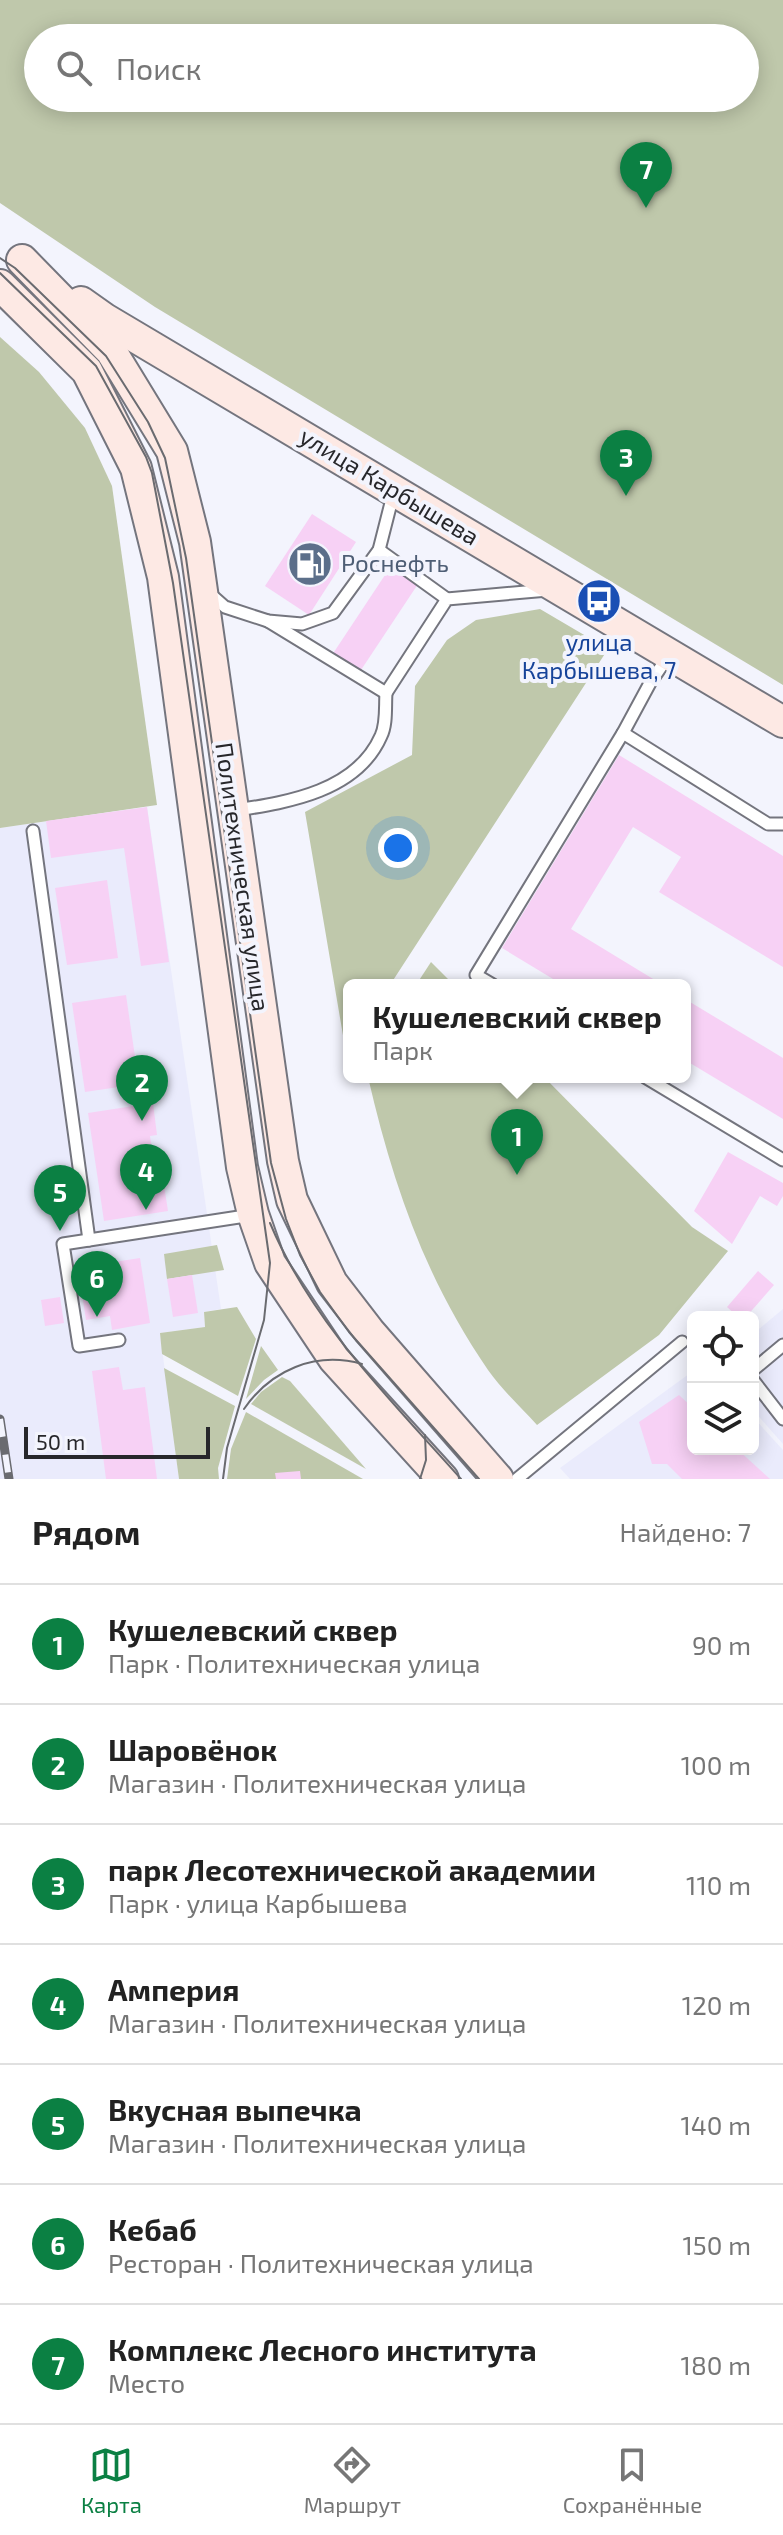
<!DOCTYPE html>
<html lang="ru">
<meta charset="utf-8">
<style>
:root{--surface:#fff;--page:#f6f6f6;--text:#222;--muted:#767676;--line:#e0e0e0;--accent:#0b8043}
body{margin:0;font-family:"Exo 2",sans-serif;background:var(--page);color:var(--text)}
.controls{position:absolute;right:24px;bottom:24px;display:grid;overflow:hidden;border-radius:12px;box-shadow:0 4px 20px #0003}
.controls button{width:72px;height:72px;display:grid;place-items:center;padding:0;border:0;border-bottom:2px solid var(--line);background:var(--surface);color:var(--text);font:40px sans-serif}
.scale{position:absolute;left:24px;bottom:20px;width:186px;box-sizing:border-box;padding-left:8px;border:4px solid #27272b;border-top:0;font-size:22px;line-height:28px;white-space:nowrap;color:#27272b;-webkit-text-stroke:6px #f3f4fd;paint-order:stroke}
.you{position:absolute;left:398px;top:848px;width:28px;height:28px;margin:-20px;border:6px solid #fff;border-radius:50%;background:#1a73e8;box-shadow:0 0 0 12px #1a73e833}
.badge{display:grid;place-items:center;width:52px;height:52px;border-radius:50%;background:var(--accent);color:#fff;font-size:26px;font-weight:700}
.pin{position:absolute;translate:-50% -66px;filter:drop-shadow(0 2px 4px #0008)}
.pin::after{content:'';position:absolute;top:42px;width:28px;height:24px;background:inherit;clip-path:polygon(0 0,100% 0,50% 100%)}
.popup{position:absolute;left:343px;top:979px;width:348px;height:104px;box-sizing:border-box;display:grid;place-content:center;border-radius:12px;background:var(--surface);filter:drop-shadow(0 2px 6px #0005);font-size:26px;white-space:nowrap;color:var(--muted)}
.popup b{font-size:30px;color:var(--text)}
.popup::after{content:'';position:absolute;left:50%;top:100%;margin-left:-16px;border:16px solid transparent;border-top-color:var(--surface)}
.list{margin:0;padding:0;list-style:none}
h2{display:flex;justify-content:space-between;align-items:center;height:104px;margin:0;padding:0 32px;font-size:34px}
h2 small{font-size:26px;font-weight:400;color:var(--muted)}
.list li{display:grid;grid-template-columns:52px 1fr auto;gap:24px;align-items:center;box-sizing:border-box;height:120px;padding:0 32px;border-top:2px solid var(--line)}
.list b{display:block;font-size:30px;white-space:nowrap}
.list p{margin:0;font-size:26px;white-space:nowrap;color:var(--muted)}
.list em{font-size:26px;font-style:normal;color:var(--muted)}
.icon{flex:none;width:44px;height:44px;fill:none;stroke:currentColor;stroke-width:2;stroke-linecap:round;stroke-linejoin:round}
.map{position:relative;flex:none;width:783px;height:1479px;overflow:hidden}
.search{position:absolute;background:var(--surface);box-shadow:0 4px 20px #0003;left:24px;right:24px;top:24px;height:88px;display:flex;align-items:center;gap:20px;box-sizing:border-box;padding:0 28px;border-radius:44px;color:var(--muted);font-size:30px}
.sheet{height:944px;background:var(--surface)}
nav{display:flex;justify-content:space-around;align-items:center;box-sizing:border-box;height:112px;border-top:2px solid var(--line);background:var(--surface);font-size:22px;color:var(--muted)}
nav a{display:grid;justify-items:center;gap:4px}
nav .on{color:var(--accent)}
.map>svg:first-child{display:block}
.built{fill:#eaebfc}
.green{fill:#bfc8ab;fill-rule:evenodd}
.building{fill:#f7d1f5}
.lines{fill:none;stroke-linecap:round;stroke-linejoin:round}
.lane-casing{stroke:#74757e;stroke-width:15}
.secondary-casing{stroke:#74757e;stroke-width:34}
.lane{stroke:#fff;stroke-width:11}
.secondary{stroke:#fde9e4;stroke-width:30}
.tram{stroke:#6a6b70;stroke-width:2}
.rail-casing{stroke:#6a6b70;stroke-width:9}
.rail{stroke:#f3f4fd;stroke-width:6;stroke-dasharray:18;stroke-linecap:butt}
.labels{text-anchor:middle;stroke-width:8;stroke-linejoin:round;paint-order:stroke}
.street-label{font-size:24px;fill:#27272b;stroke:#f3f4fd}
.service-label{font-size:24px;fill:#4e5e75;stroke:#f3f4fd;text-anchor:start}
.transit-label{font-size:24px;fill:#164399;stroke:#f3f4fd}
</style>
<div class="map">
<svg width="783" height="1479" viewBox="0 0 783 1479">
<rect width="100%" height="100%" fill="#f3f4fd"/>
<g class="built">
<polygon points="147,807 221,1309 204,1312 205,1327 160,1333 179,1479 0,1479 0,828"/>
<polygon points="783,1309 783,1444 753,1410 753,1334"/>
<polygon points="693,1371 693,1449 753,1449 753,1417 783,1450 783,1479 570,1479 560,1468"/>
</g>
<g class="green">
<path d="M0,0H783V685L155,307L0,203ZM38,38H745V98H38Z"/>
<polygon points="0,337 39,372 85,428 112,486 157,805 0,828"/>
<polygon points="540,609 608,649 390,985 349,985 349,1048 346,1053 305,812 412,755 415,686 447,640 476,620"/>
<polygon points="431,962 454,985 416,985"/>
<path d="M368,1077H544L692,1227L728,1251L659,1335L537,1425C521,1407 502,1390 488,1370C425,1278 393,1185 368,1077Z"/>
<polygon points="217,1245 224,1270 167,1279 164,1254"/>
<polygon points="237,1307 256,1339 238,1396 162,1354 160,1333 205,1327 204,1312"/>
<polygon points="261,1346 278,1370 264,1380 246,1399"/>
<polygon points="164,1368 235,1406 218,1468 219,1479 179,1479"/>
<polygon points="282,1377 290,1381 366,1469 251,1404 261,1392"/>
<polygon points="246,1412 363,1479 227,1479 231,1449"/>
</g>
<g class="building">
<polygon points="312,514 356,542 309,615 265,586"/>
<polygon points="393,563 420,581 359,673 332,655"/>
<polygon points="619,755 783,856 783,967 659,892 681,857 633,827 571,929 663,985 563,985 502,948"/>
<polygon points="147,807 169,962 141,966 124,848 51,858 46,821"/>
<polygon points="107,880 118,958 67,965 55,888"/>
<polygon points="126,995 139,1084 85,1092 72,1003"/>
<polygon points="685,999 783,1058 783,1119 685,1060"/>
<polygon points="153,1103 157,1135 150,1136 156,1180 163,1179 168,1211 104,1221 88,1113"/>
<polygon points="728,1152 783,1183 783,1196 777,1206 760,1196 732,1244 694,1211"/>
<polygon points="140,1258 150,1323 112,1330 110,1316 86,1320 80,1281 104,1278 101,1264"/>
<polygon points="758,1271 774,1285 746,1317 738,1317 727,1307"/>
<polygon points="192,1275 198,1313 173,1317 167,1279"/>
<polygon points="60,1297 64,1323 45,1326 41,1300"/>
<polygon points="119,1367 123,1390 145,1387 157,1479 106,1479 92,1371"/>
<polygon points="679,1395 693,1408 693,1449 737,1449 770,1479 682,1479 667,1464 652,1464 639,1422"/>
<polygon points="300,1471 301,1479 276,1479 275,1473"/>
</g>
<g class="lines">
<g class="lane-casing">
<g id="lane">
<polyline points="379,550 447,599"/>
<polyline points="208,592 225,607 268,621 302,624 333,613 379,550 393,495"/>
<polyline points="268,621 386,693 447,599 548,590"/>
<polyline points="669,655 650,683 623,733 768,824 783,824"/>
<path d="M237,810C289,802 357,791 381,736C387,724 385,706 386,693"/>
<polyline points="33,831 89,1240"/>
<polyline points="493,985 476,975 623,733"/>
<polyline points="645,1077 783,1160"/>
<polyline points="119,1340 79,1346 63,1244 252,1215"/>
<polyline points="753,1370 783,1345"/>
<polyline points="753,1380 783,1419"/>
<polyline points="517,1479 682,1342"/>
</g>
</g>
<g class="secondary-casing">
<g id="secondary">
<polyline points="22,260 111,351 172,451 195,542 283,1161 292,1200 332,1283 369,1331 498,1479"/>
<polyline points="0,285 87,371 136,468 163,577 242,1167 253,1214 270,1263 334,1359 443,1479"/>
<polyline points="81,302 105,319 783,722"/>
</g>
</g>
<use href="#lane" class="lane"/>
<use href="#secondary" class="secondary"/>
<g class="tram">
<polyline points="0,258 15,268 106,356 148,422 165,458 186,558 271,1163 286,1219 300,1255 320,1292 349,1332 479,1479"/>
<polyline points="0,273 96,366 146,457 152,473 173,583 270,1263 264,1320 227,1448 223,1479"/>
<path d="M270,1223C312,1323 390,1399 461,1479"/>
<path d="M244,1409C271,1370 315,1351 362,1364"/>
<polyline points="420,1479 426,1460 425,1435"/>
</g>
<g class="rail-casing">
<polyline id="rail" points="0,1419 9,1479"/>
</g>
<use href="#rail" class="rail"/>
</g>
<defs>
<g id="fuel-disc" transform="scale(2.3)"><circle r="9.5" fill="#5c6f8a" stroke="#f3f4fd"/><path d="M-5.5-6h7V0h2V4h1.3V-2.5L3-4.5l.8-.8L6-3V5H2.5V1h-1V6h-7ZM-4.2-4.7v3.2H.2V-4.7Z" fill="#fff"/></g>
<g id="bus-disc" transform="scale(2.3)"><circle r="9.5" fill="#1a4fb4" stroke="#f3f4fd"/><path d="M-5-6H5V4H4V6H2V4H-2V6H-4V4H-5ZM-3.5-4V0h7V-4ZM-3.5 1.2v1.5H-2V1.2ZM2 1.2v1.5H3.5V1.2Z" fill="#fff"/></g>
</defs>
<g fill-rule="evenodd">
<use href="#fuel-disc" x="310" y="564"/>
<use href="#bus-disc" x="599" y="601"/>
</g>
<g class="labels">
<g class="street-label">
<text transform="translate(389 487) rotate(31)" y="8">улица Карбышева</text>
<text transform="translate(242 877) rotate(82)" y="8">Политехническая улица</text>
</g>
<g class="service-label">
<text x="341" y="572">Роснефть</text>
</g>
<g class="transit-label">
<text x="599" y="651">улица<tspan x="599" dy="28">Карбышева, 7</tspan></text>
</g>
</g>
</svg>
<div class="controls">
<button><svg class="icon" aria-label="locate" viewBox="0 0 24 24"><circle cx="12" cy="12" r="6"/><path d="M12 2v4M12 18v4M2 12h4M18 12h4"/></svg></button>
<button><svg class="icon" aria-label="layers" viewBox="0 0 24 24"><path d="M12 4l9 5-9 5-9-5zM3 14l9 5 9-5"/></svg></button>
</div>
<div class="scale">50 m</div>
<div class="you"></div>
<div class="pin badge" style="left:517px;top:1175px">1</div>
<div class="popup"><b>Кушелевский сквер</b>Парк</div>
<div class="pin badge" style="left:142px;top:1121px">2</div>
<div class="pin badge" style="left:626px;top:496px">3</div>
<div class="pin badge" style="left:146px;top:1210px">4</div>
<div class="pin badge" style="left:60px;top:1231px">5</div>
<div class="pin badge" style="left:97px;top:1317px">6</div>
<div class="pin badge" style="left:646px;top:208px">7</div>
<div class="search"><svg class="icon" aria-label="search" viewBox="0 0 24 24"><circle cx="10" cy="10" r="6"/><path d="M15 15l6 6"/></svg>Поиск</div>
</div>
<section class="sheet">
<h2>Рядом<small>Найдено: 7</small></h2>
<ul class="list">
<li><span class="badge">1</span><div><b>Кушелевский сквер</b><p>Парк · Политехническая улица</p></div><em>90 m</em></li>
<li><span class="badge">2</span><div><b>Шаровёнок</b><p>Магазин · Политехническая улица</p></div><em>100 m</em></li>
<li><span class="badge">3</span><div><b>парк Лесотехнической академии</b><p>Парк · улица Карбышева</p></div><em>110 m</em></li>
<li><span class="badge">4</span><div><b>Амперия</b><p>Магазин · Политехническая улица</p></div><em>120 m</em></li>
<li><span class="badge">5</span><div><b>Вкусная выпечка</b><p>Магазин · Политехническая улица</p></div><em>140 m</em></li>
<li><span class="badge">6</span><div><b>Кебаб</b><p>Ресторан · Политехническая улица</p></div><em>150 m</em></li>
<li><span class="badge">7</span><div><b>Комплекс Лесного института</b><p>Место</p></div><em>180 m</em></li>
</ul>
</section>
<nav>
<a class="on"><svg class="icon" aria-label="map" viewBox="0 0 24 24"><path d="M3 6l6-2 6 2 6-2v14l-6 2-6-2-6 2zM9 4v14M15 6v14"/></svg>Карта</a>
<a><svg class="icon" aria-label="directions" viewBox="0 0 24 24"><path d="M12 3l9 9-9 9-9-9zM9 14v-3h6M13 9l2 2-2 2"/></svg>Маршрут</a>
<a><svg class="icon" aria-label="saved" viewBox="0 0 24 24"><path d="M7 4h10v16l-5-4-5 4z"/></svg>Сохранённые</a>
</nav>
